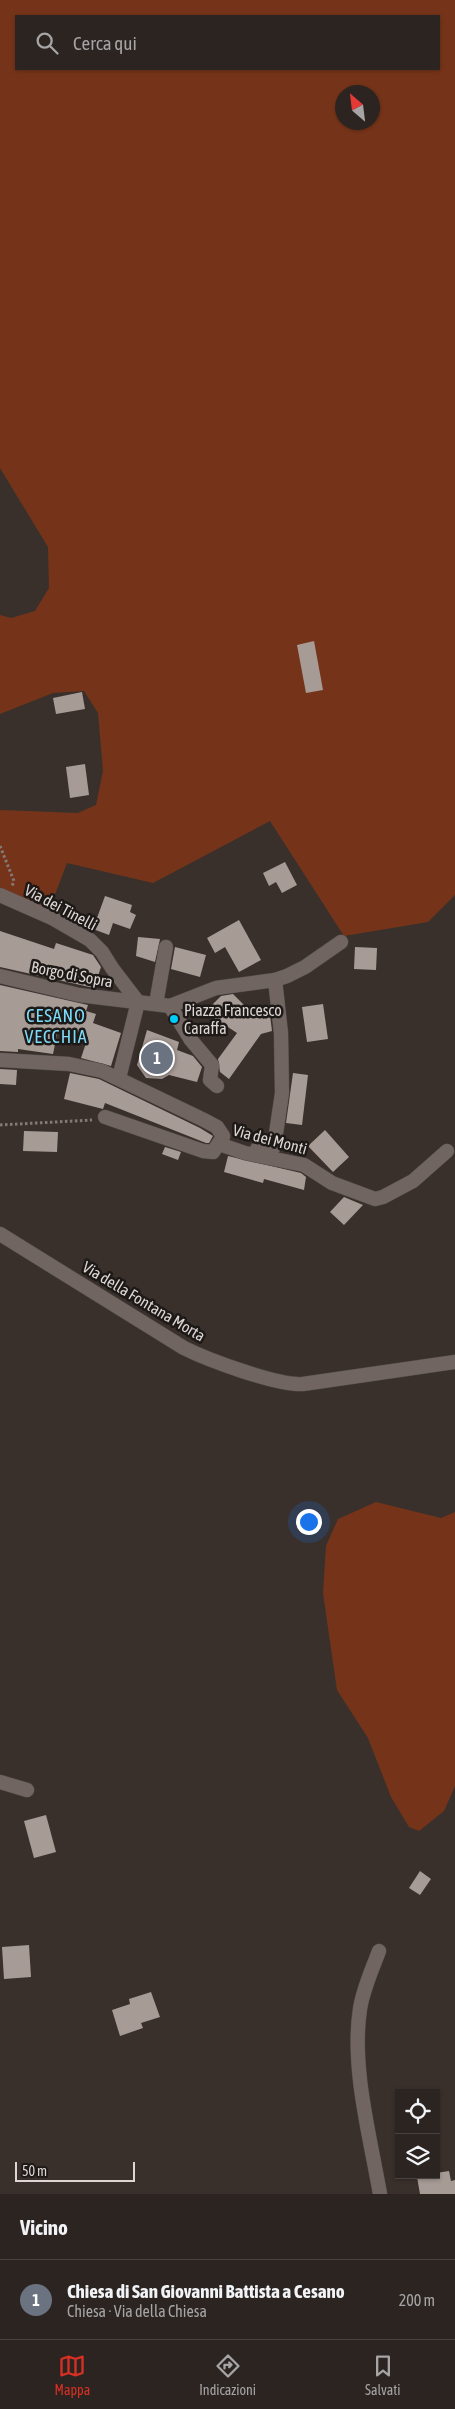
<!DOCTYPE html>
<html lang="it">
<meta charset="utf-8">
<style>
:root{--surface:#2b2421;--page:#37302e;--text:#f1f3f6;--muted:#a6a4a5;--line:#47413f;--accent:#d93025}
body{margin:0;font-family:"Asap Condensed",sans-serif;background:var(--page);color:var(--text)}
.controls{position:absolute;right:15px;bottom:15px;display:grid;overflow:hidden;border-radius:0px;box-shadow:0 1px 4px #0004}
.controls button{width:45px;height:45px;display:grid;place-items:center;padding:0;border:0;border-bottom:1px solid var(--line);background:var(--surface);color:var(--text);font:25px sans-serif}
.compass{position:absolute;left:335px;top:85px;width:45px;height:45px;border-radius:50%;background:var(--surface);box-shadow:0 1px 4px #0004;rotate:332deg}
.scale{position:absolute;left:15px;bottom:12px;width:120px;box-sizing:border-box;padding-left:5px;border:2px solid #ddd6d4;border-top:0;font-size:14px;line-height:18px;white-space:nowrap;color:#ddd6d4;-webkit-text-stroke:4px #1d1917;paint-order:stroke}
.you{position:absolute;left:308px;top:1521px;width:18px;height:18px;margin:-12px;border:4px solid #fff;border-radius:50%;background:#1a73e8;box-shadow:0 0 0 8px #1a73e833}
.badge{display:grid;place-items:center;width:32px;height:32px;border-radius:50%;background:var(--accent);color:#fff;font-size:16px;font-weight:700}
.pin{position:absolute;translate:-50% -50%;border:2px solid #fff;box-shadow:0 1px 5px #0006}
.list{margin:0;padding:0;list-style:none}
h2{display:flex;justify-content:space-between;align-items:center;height:65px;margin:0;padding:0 20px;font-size:21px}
h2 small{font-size:16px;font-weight:400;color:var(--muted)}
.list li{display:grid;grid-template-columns:32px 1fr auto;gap:15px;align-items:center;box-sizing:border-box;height:80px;padding:0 20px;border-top:1px solid var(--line)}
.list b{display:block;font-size:19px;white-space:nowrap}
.list p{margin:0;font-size:16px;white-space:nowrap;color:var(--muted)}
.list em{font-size:16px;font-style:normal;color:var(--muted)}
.icon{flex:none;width:28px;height:28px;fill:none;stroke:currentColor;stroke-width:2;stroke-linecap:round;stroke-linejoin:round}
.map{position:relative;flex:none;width:455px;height:2194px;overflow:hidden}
.search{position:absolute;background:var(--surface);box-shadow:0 1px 4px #0004;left:15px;right:15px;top:15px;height:55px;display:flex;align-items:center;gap:12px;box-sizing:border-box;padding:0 18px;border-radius:0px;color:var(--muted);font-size:19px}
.sheet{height:145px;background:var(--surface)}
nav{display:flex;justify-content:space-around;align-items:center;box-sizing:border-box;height:70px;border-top:1px solid var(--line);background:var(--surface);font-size:14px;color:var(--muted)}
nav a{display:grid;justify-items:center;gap:2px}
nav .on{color:var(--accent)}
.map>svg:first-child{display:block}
.green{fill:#753419;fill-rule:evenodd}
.building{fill:#a79b96}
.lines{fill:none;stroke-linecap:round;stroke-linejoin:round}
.minor-casing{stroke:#554d4a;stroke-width:15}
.path{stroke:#837b78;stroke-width:3;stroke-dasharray:2.5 2.5;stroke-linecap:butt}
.minor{stroke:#706561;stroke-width:14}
.poi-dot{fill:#00cbf9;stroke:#1d1917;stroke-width:2}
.labels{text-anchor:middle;stroke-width:5;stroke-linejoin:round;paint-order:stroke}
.street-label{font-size:16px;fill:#ddd6d4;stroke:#1d1917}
.poi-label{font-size:16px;fill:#ddd6d4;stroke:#1d1917;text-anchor:start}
.neighbourhood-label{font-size:18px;letter-spacing:1px;fill:#7ddcfc;stroke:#1d1917}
</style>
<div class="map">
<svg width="455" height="2194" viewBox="0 0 455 2194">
<rect width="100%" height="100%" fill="#39302c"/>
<g class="green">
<path d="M0,0H455V895L428,922L344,936L270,821L153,883L67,863L49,910L0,889V810L78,813L96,805L103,771L98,713L84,691L53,693L0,714V615L11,618L35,611L49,588L48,547L0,468ZM16,16H439V69H16ZM342,92H372V122H342Z"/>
<polygon points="376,1502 441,1518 455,1512 455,1786 444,1811 419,1831 409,1827 391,1797 368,1738 337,1690 323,1593 326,1546 338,1519"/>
</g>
<g class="building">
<polygon points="314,641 323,690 306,693 297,645"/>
<polygon points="82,692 85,709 56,714 53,698"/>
<polygon points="85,764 89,795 70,798 66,767"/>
<polygon points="285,862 297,885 282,893 276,882 269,886 263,873"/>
<polygon points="105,896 132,905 130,912 136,915 130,929 113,923 109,935 93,929"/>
<polygon points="239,920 261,960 239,972 225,947 215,953 207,938"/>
<polygon points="0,931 54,949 56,943 93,955 101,967 94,988 0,967"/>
<polygon points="138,937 160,939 155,962 136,956"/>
<polygon points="175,947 206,955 200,977 171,969"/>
<polygon points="355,947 377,948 376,970 354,969"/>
<polygon points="0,985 88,1005 86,1011 96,1014 93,1023 121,1033 111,1066 81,1058 88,1037 58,1030 53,1054 18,1049 18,1052 0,1051"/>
<polygon points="233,994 254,1015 260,1012 263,1019 270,1015 272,1031 261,1034 229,1079 220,1072 218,1059 237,1033 205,1012 221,996"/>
<polygon points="323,1004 328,1039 307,1042 302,1007"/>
<polygon points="147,1030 179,1042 177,1050 193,1056 202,1067 197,1082 169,1075 162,1079 146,1078 137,1065"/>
<polygon points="0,1069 17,1070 16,1085 0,1084"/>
<polygon points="70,1073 99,1079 200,1128 213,1136 209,1143 206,1143 105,1103 103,1109 64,1099"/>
<polygon points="293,1073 308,1075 302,1125 286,1123"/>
<polygon points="325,1130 349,1157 333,1172 308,1146"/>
<polygon points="24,1131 58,1132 57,1152 23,1151"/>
<polygon points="165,1147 181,1152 178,1160 162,1154"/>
<polygon points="228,1156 301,1173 306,1177 304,1190 264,1179 263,1183 224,1172"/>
<polygon points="344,1197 363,1205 344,1225 330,1212"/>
<polygon points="46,1815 56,1852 34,1858 24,1821"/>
<polygon points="420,1871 431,1879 420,1895 409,1888"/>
<polygon points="29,1945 31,1977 4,1979 2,1947"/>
<polygon points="151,1992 160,2017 141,2023 143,2028 120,2036 112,2010 130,2004 129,1999"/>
<polygon points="449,2171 451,2181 455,2180 455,2194 420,2194 417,2177 436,2175 436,2173"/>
</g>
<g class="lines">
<g class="minor-casing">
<g id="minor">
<polyline points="0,895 52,918 90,940 102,952 112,968 138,1002"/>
<polyline points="0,976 79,995 170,1006 216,988 275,980 287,976 305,967 341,942"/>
<polyline points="156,1004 166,947"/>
<polyline points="170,1006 191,1040 212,1065 210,1080 217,1086"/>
<polyline points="0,1060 69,1064 102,1071 204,1120 217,1127 223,1136"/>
<polyline points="119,1078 138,1002"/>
<polyline points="105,1117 203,1151 213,1152 223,1137"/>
<polyline points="219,1144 245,1153 304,1165 332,1183 375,1199 383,1197 413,1181 447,1151"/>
<polyline points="257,1149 269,1152 274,1147 282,1093 281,1033 275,980"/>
<path d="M0,1234L184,1348C208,1360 278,1386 303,1384L455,1362"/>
<polyline points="0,1782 27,1790"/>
<path d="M379,1951C372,1970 363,1989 360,2009C351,2067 370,2136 380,2194"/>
</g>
</g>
<g class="path">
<polyline points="0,846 14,881 12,886"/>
<polyline points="0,1125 92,1120"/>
</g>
<use href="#minor" class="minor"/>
</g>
<circle class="poi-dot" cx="174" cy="1019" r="5"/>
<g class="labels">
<g class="street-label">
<text transform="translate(61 907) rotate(28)" y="6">Via dei Tinelli</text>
<text transform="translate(72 974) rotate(11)" y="6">Borgo di Sopra</text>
<text transform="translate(270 1139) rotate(15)" y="6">Via dei Monti</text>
<text transform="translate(144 1301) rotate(31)" y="6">Via della Fontana Morta</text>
</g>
<g class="poi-label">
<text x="184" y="1016">Piazza Francesco<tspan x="184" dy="18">Caraffa</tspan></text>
</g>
<g class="neighbourhood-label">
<text x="56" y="1022">CESANO<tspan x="56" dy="21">VECCHIA</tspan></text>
</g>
</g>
</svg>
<div class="controls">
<button><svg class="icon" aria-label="locate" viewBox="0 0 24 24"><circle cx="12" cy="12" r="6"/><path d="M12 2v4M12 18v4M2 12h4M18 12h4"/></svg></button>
<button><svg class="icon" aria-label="layers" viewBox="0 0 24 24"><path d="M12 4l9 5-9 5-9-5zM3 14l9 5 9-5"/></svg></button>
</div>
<svg class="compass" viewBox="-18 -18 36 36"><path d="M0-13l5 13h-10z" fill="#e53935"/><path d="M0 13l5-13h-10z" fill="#a6a4a5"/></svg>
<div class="scale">50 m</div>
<div class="you"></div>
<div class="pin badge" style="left:157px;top:1058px;background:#6b7280">1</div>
<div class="search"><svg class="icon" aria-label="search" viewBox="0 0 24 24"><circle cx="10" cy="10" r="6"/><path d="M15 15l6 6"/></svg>Cerca qui</div>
</div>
<section class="sheet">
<h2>Vicino<small></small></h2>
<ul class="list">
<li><span class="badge" style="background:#6b7280">1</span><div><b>Chiesa di San Giovanni Battista a Cesano</b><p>Chiesa · Via della Chiesa</p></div><em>200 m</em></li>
</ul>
</section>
<nav>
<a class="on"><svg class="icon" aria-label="map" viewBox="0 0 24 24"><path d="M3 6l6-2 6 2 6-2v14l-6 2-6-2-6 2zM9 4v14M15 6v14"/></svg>Mappa</a>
<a><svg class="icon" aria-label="directions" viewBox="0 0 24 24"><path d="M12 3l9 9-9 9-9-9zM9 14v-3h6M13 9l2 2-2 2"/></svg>Indicazioni</a>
<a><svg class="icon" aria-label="saved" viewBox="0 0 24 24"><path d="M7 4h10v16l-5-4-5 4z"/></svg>Salvati</a>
</nav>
